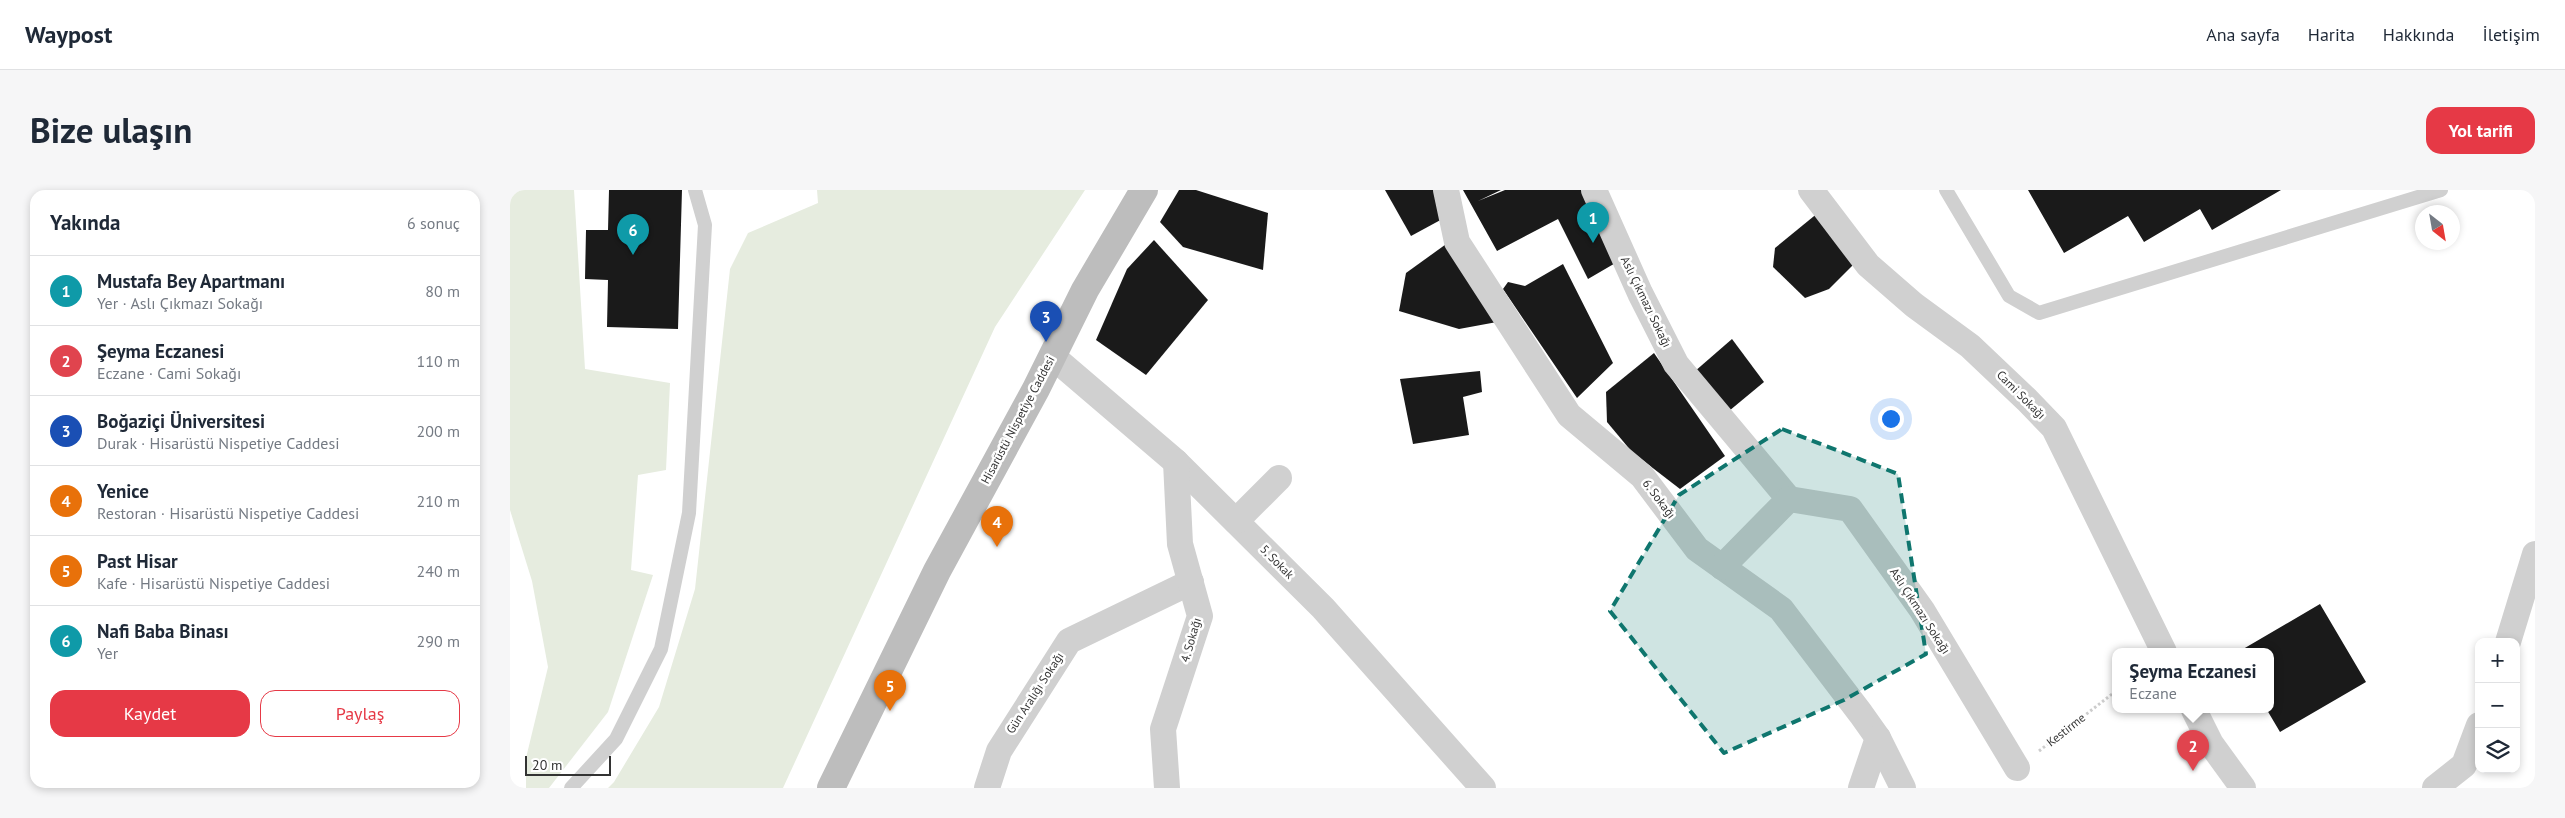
<!DOCTYPE html>
<html lang="tr">
<meta charset="utf-8">
<style>
:root{--surface:#fff;--page:#f6f6f7;--text:#1f2937;--muted:#747a83;--line:#e0e1e3;--accent:#e63946}
body{margin:0;font-family:"PT Sans",sans-serif;background:var(--page);color:var(--text)}
.controls{position:absolute;right:15px;bottom:15px;display:grid;overflow:hidden;border-radius:10px;box-shadow:0 2px 8px #0003}
.controls button{width:45px;height:45px;display:grid;place-items:center;padding:0;border:0;border-bottom:1px solid var(--line);background:var(--surface);color:var(--text);font:25px sans-serif}
.compass{position:absolute;left:1905px;top:15px;width:45px;height:45px;border-radius:50%;background:var(--surface);box-shadow:0 2px 8px #0003;rotate:149deg}
.scale{position:absolute;left:15px;bottom:12px;width:86px;box-sizing:border-box;padding-left:5px;border:2px solid #333;border-top:0;font-size:14px;line-height:18px;white-space:nowrap;color:#333;-webkit-text-stroke:4px #fff;paint-order:stroke}
.you{position:absolute;left:1380px;top:228px;width:18px;height:18px;margin:-12px;border:4px solid #fff;border-radius:50%;background:#1a73e8;box-shadow:0 0 0 8px #1a73e833}
.badge{display:grid;place-items:center;width:32px;height:32px;border-radius:50%;background:var(--accent);color:#fff;font-size:16px;font-weight:700}
.pin{position:absolute;translate:-50% -41px;filter:drop-shadow(0 1px 2px #0008)}
.pin::after{content:'';position:absolute;top:26px;width:18px;height:15px;background:inherit;clip-path:polygon(0 0,100% 0,50% 100%)}
.popup{position:absolute;left:1602px;top:458px;width:162px;height:65px;box-sizing:border-box;display:grid;place-content:center;border-radius:10px;background:var(--surface);filter:drop-shadow(0 1px 4px #0005);font-size:16px;white-space:nowrap;color:var(--muted)}
.popup b{font-size:19px;color:var(--text)}
.popup::after{content:'';position:absolute;left:50%;top:100%;margin-left:-10px;border:10px solid transparent;border-top-color:var(--surface)}
.list{margin:0;padding:0;list-style:none}
h2{display:flex;justify-content:space-between;align-items:center;height:65px;margin:0;padding:0 20px;font-size:21px}
h2 small{font-size:16px;font-weight:400;color:var(--muted)}
.list li{display:grid;grid-template-columns:32px 1fr auto;gap:15px;align-items:center;box-sizing:border-box;height:70px;padding:0 20px;border-top:1px solid var(--line)}
.list b{display:block;font-size:19px;white-space:nowrap}
.list p{margin:0;font-size:16px;white-space:nowrap;color:var(--muted)}
.list em{font-size:16px;font-style:normal;color:var(--muted)}
.actions{display:flex;gap:10px;padding:15px 20px}
.actions a{flex:1;padding:11px 0;border:1px solid var(--accent);border-radius:15px;text-align:center;font-size:18px;color:var(--accent)}
.actions .main{background:var(--accent);color:#fff}
.icon{flex:none;width:28px;height:28px;fill:none;stroke:currentColor;stroke-width:2;stroke-linecap:round;stroke-linejoin:round}
.map{position:relative;flex:none;width:2025px;height:598px;overflow:hidden;border-radius:15px}
header{display:flex;align-items:center;gap:30px;box-sizing:border-box;height:70px;padding:0 25px;background:var(--surface);border-bottom:1px solid var(--line)}
header strong{font-size:24px}
nav{display:flex;gap:28px;margin-inline-start:auto;font-size:18px}
.intro{display:flex;align-items:center;justify-content:space-between;box-sizing:border-box;height:120px;padding:0 30px}
h1{margin:0;font-size:35px}
.button{padding:12px 22px;border-radius:15px;background:var(--accent);color:#fff;font-size:18px;font-weight:700}
main{display:flex;gap:30px;padding:0 30px}
aside{flex:1;background:var(--surface);border-radius:15px;box-shadow:0 2px 8px #0003}
.map>svg:first-child{display:block}
.green{fill:#e6ecdf}
.building{fill:#1a1a1a}
.lines{fill:none;stroke-linecap:round;stroke-linejoin:round}
.path{stroke:#cdcdcd;stroke-width:3;stroke-dasharray:2.5 2.5;stroke-linecap:butt}
.service{stroke:#d0d0d0;stroke-width:14}
.minor{stroke:#d0d0d0;stroke-width:26}
.secondary{stroke:#bdbdbd;stroke-width:28}
.marked{fill:#0f766e;fill-opacity:0.2;stroke:#0f766e;stroke-width:4;stroke-dasharray:10 6;stroke-linejoin:round}
.labels{text-anchor:middle;stroke-width:5;stroke-linejoin:round;paint-order:stroke}
.street-label{font-size:12px;fill:#333;stroke:#fff}
</style>
<header>
<strong>Waypost</strong>
<nav><a>Ana sayfa</a><a>Harita</a><a>Hakkında</a><a>İletişim</a></nav>
</header>
<div class="intro"><h1>Bize ulaşın</h1><a class="button">Yol tarifi</a></div>
<main>
<aside>
<h2>Yakında<small>6 sonuç</small></h2>
<ul class="list">
<li><span class="badge" style="background:#0f9aa8">1</span><div><b>Mustafa Bey Apartmanı</b><p>Yer · Aslı Çıkmazı Sokağı</p></div><em>80 m</em></li>
<li><span class="badge" style="background:#e0444e">2</span><div><b>Şeyma Eczanesi</b><p>Eczane · Cami Sokağı</p></div><em>110 m</em></li>
<li><span class="badge" style="background:#1a4fb4">3</span><div><b>Boğaziçi Üniversitesi</b><p>Durak · Hisarüstü Nispetiye Caddesi</p></div><em>200 m</em></li>
<li><span class="badge" style="background:#e8710a">4</span><div><b>Yenice</b><p>Restoran · Hisarüstü Nispetiye Caddesi</p></div><em>210 m</em></li>
<li><span class="badge" style="background:#e8710a">5</span><div><b>Past Hisar</b><p>Kafe · Hisarüstü Nispetiye Caddesi</p></div><em>240 m</em></li>
<li><span class="badge" style="background:#0f9aa8">6</span><div><b>Nafi Baba Binası</b><p>Yer</p></div><em>290 m</em></li>
</ul>
<div class="actions"><a class="main">Kaydet</a><a>Paylaş</a></div>
</aside>
<div class="map">
<svg width="2025" height="598" viewBox="0 0 2025 598">
<rect width="100%" height="100%" fill="#fff"/>
<g class="green">
<polygon points="0,0 64,0 75,179 160,193 156,280 128,285 121,380 143,385 98,522 39,598 16,598 16,568 38,477 22,391 0,320"/>
<polygon points="307,0 575,0 485,137 273,598 98,598 104,592 149,517 185,399 220,79 238,43 308,13"/>
</g>
<g class="building">
<polygon points="99,0 172,0 168,139 97,137 98,90 75,89 76,40 98,40"/>
<polygon points="669,0 686,0 758,23 753,80 673,57 650,32"/>
<polygon points="875,0 926,0 936,27 901,46"/>
<polygon points="953,0 991,0 968,11 995,0 1080,0 1114,68 1078,89 1048,29 987,61"/>
<polygon points="1518,0 1771,0 1702,40 1690,19 1634,52 1618,26 1554,63"/>
<polygon points="1309,22 1347,71 1319,99 1295,108 1263,77 1265,58"/>
<polygon points="644,50 698,110 636,185 586,150 617,79"/>
<polygon points="939,52 987,132 949,139 889,121 896,83"/>
<polygon points="1053,74 1103,173 1067,208 993,99 998,92 1015,96"/>
<polygon points="1222,149 1254,192 1219,221 1184,182"/>
<polygon points="1144,163 1215,266 1170,299 1122,262 1097,232 1096,202"/>
<polygon points="970,181 972,202 953,207 959,245 903,254 890,189"/>
<polygon points="1810,414 1856,492 1770,542 1757,520 1760,520 1760,462 1728,462"/>
</g>
<g class="lines">
<polyline class="path" points="1529,561 1606,501"/>
<g class="service">
<polyline points="1436,0 1499,106 1529,123 1931,0"/>
<polyline points="61,598 106,549 151,459 179,323 195,35 185,0"/>
</g>
<g class="minor">
<polyline points="936,0 947,52 1059,225 1132,286 1187,359 1271,419 1351,524 1368,548 1393,598"/>
<polyline points="1084,0 1130,103 1166,174 1279,309 1212,377"/>
<polyline points="1301,0 1358,75 1404,115 1460,156 1517,210 1544,238 1654,462"/>
<polyline points="542,166 666,272 813,418 973,598"/>
<polyline points="1279,309 1340,319 1412,420 1507,578"/>
<polyline points="726,331 769,288"/>
<polyline points="1998,452 2025,364"/>
<polyline points="1684,520 1701,554 1733,598"/>
<polyline points="477,598 489,561 559,451 681,392"/>
<polyline points="657,598 653,539 690,426 670,354 666,272"/>
<polyline points="1351,598 1368,548"/>
<polyline points="1925,598 1954,575 1969,535"/>
</g>
<polyline class="secondary" points="321,598 427,381 526,199 575,100 634,0"/>
</g>
<path class="marked" d="M1272,239L1388,284L1416,464L1334,510L1214,563L1100,421L1169,305Z"/>
<g class="labels">
<g class="street-label">
<text transform="translate(1136 112) rotate(64)" y="4">Aslı Çıkmazı Sokağı</text>
<text transform="translate(1511 205) rotate(45)" y="4">Cami Sokağı</text>
<text transform="translate(508 230) rotate(-62)" y="4">Hisarüstü Nispetiye Caddesi</text>
<text transform="translate(1149 309) rotate(53)" y="4">6. Sokağı</text>
<text transform="translate(767 372) rotate(45)" y="4">5. Sokak</text>
<text transform="translate(1410 421) rotate(57)" y="4">Aslı Çıkmazı Sokağı</text>
<text transform="translate(681 450) rotate(-74)" y="4">4. Sokağı</text>
<text transform="translate(525 503) rotate(-57)" y="4">Gün Aralığı Sokağı</text>
<text transform="translate(1556 540) rotate(-38)" y="4">Kestirme</text>
</g>
</g>
</svg>
<div class="controls">
<button>+</button>
<button>−</button>
<button><svg class="icon" aria-label="layers" viewBox="0 0 24 24"><path d="M12 4l9 5-9 5-9-5zM3 14l9 5 9-5"/></svg></button>
</div>
<svg class="compass" viewBox="-18 -18 36 36"><path d="M0-13l5 13h-10z" fill="#e53935"/><path d="M0 13l5-13h-10z" fill="#747a83"/></svg>
<div class="scale">20 m</div>
<div class="you"></div>
<div class="pin badge" style="left:1083px;top:53px;background:#0f9aa8">1</div>
<div class="pin badge" style="left:1683px;top:581px;background:#e0444e">2</div>
<div class="popup"><b>Şeyma Eczanesi</b>Eczane</div>
<div class="pin badge" style="left:536px;top:152px;background:#1a4fb4">3</div>
<div class="pin badge" style="left:487px;top:357px;background:#e8710a">4</div>
<div class="pin badge" style="left:380px;top:521px;background:#e8710a">5</div>
<div class="pin badge" style="left:123px;top:65px;background:#0f9aa8">6</div>
</div>
</main>
